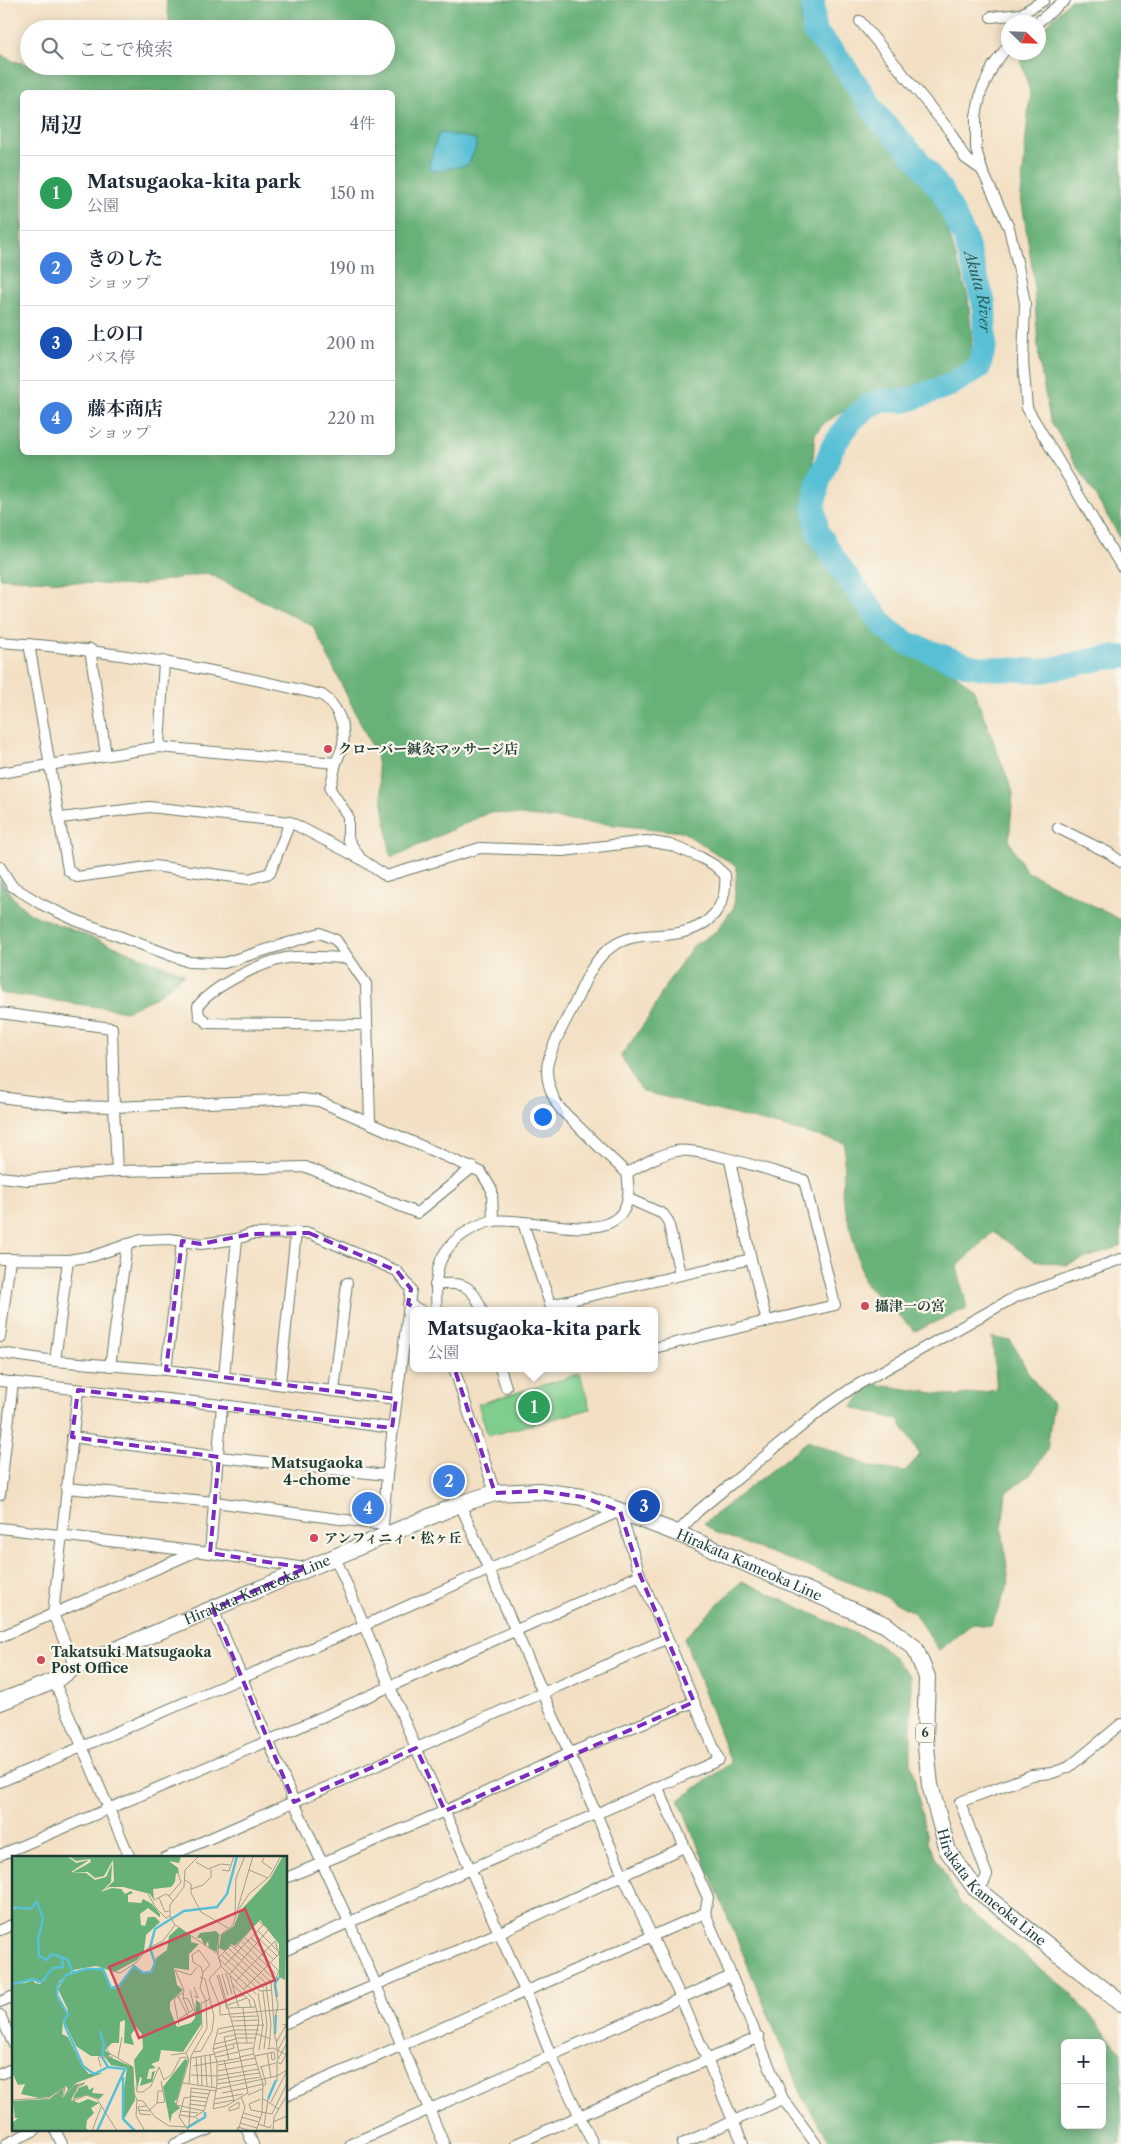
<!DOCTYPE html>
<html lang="ja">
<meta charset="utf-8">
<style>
:root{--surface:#fff;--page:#f6f6f7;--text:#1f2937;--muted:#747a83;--line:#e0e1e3;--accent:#7c3aed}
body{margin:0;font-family:"Libre Caslon Text","Noto Serif JP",serif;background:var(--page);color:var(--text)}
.controls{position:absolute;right:15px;bottom:15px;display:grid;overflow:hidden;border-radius:8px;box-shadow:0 2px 12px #0003}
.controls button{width:45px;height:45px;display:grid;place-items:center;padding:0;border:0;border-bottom:1px solid var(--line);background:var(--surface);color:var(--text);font:25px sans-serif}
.compass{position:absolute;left:1001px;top:15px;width:45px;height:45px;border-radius:50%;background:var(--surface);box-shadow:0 2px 12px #0003;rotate:113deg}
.you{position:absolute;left:542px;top:1116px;width:18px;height:18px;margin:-12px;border:4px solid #fff;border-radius:50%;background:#1a73e8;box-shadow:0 0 0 8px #1a73e833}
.badge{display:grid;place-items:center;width:32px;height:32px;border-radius:50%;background:var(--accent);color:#fff;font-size:16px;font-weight:700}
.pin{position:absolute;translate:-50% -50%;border:2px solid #fff;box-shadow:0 1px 5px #0006}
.popup{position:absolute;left:410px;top:1307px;width:248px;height:65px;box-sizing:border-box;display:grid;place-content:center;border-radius:8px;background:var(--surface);filter:drop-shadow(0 1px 4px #0005);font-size:16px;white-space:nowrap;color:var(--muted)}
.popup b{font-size:19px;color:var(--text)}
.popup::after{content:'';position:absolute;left:50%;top:100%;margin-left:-10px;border:10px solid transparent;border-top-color:var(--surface)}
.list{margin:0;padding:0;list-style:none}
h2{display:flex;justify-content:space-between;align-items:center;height:65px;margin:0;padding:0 20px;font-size:21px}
h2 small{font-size:16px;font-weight:400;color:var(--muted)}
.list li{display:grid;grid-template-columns:32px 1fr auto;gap:15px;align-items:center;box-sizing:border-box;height:75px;padding:0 20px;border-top:1px solid var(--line)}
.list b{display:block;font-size:19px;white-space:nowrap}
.list p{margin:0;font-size:16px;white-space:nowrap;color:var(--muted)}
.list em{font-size:16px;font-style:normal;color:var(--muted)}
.icon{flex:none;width:28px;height:28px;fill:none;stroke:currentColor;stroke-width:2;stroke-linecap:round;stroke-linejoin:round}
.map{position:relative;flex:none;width:1121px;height:2144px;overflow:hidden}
.search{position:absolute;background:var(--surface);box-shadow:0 2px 12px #0003;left:20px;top:20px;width:375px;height:55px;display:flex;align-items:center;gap:12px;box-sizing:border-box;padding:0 18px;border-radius:28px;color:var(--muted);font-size:19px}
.panel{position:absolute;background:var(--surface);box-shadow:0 2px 12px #0003;left:20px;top:90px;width:375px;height:365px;border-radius:8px}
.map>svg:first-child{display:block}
.green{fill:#7fce8e;stroke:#4f8661}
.forest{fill:#67b179;stroke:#437756;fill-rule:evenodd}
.water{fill:#58c0d5;stroke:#3c7e84}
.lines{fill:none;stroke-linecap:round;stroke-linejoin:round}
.river{stroke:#58c0d5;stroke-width:24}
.minor-casing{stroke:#697666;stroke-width:12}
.primary-casing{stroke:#697666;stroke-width:18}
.minor{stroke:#fff;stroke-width:10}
.primary{stroke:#fff;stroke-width:16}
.marked{fill:none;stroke:#7b2cbf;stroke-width:4;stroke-dasharray:10 6;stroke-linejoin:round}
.poi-dot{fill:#d1495b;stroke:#fbf7ec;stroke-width:2}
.labels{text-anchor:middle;stroke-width:4.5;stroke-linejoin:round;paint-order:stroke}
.shield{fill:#fbf7ec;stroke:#61756b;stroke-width:1}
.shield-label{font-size:12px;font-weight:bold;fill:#1f3d34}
.poi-label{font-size:14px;font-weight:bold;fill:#1f3d34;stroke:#fbf7ec;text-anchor:start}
.street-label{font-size:14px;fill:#1f3d34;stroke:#fbf7ec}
.water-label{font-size:15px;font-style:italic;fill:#2d5e5c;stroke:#fbf7ec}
.neighbourhood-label{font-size:15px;font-weight:bold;fill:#1f3d34;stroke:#fbf7ec}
.inset-river{fill:none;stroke:#58c0d5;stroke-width:2.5}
.inset-road{fill:none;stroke:#9e9f8a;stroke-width:1}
.view{fill:#d1495b;fill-opacity:0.15;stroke:#d1495b;stroke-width:2.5}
.inset-edge{fill:none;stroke:#1f3d34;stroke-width:2.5}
</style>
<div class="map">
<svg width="1121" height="2144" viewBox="0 0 1121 2144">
<rect width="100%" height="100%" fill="#fbf7ec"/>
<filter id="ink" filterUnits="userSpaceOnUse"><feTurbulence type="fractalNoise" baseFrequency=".02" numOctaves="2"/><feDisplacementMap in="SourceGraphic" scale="10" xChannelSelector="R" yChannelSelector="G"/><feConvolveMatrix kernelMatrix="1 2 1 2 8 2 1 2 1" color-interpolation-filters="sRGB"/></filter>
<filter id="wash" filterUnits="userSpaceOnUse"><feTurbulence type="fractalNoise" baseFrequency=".0096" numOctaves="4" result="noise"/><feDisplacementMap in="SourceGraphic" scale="20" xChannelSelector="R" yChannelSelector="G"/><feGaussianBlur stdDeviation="1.12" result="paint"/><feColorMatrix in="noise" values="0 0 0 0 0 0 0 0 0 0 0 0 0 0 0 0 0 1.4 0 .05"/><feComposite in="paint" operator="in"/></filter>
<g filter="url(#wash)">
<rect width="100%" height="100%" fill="#f3e0c4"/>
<polygon class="green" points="580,1374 590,1409 488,1436 478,1404"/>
<g class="forest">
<path d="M166,0H802L801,25L820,55L927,189L947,227L968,297L972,340L970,359L953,374L900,390L872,394L824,423L815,434L810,497V531L828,571L892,645L946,667L973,688L1013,793L1009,841L1026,871L1121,920V1246L1066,1265L1034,1260L993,1232L957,1267L967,1308L915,1331L864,1283L842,1195L845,1143L642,1091L621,1056L651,1014L667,983L694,945L716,932L734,907L737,867L683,832L490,812L391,858L376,755L313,626L207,573L133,586L0,578V54L13,61L38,67L386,66V29H167L170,25ZM22,92H392V452H22Z"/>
<polygon points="1070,0 1121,0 1121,539 1050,420 1039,360 1033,273 1021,197 1030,91 1019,56 1022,53 1038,52 1039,34"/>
<polygon points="0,879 13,898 29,913 185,974 156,997 127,1011 0,993"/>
<polygon points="992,1337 1011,1341 1030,1376 1053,1404 1047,1451 1030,1475 1006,1492 1002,1529 1009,1583 991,1626 972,1624 939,1650 913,1612 878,1593 714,1532 704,1523 808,1441 872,1467 904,1472 920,1455 899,1420 851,1407 871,1384 955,1396 997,1390"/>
<path d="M742,1581L882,1646L911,1676V1763L928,1843L961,1904L1071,1993L1121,2052V2144H832L803,2098L679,1800L731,1763L684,1638ZM1065,2043H1102V2125H1065Z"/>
</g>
<polygon class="water" points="442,133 475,139 476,147 468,165 435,171 429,169 429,164 438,135"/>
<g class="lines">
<path class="river" id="s1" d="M813,0L814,31L839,59L879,118L918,160L943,193L965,238L984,304L985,345L979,367L950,385L905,401L881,400L868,406L852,420L833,446L818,483L814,505L817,531L841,569L887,629L907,643L967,665L984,668L1042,671L1104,658L1121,657"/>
</g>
</g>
<g filter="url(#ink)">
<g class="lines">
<g class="minor-casing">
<g id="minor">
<polyline points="991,17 1021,14 1044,0"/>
<polyline points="860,21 949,130 965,158 982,170"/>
<polyline points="1038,22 1065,0"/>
<polyline points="1008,46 993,66 981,92 976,116 976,149 982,170 1009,228 1018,266 1025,303 1023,362 1027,408 1121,566"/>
<path d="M0,642C110,649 215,670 322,695C337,705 346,726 343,744C342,750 338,757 336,763"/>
<path d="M29,644L68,870L77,877L154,866L249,879L270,873L290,822L361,859L386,876L480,848L563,851L647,841L670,845L700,857L714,865L725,875C728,906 710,927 679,933C654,938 633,931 610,948C592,961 583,986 574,1005C566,1020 546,1055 547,1071C547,1082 552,1095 557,1104C561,1111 569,1117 575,1123C592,1140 609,1157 627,1173C642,1260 539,1215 492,1221C483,1223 476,1226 468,1231C435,1251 434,1276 437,1311"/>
<polyline points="90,649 106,755"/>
<polyline points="159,747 164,661"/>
<polyline points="0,773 159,747 336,763 330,789 348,816 348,839 360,858"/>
<polyline points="61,818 149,807 290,822"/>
<polyline points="1058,828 1109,853 1121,862"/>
<polyline points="0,867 12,886 41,904 75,920 189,962 224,963 320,933 336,940 366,984 370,1122"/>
<path d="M348,958C329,958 305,955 286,958C260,963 213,986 198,1006L199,1016L208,1023L366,1025"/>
<polyline points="0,1013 112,1028 114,1107 69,1106 0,1097"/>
<polyline points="730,1161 751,1259 767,1322"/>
<polyline points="117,1171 114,1107 302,1099 319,1101 481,1172 492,1190 493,1221"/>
<path d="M627,1173C643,1164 658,1155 676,1151C699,1147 778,1173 804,1180L835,1305L654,1348"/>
<polyline points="0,1177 28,1180 117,1171 306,1167 417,1213 473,1167"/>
<polyline points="629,1199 663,1214 668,1221 680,1274"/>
<polyline points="523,1223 552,1310"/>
<polyline points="0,1259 68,1260 93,1256 141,1240 170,1239 201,1244 237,1239 251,1234 309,1233 397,1271 411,1289 387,1475 383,1525 386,1534"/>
<path d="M435,1285C460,1281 473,1284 482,1311"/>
<polyline points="408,1304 422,1311"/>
<polyline points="550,1305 751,1259"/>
<polyline points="0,1337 10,1259"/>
<polyline points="0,1353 55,1361 166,1370 396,1399"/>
<polyline points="55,1361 68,1260"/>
<polyline points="110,1366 127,1244"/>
<polyline points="454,1368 495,1493"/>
<polyline points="500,1368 506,1387"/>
<polyline points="166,1370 182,1241"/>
<polyline points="224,1377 237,1239"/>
<polyline points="0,1381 222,1405 392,1428"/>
<polyline points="280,1384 296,1232"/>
<polyline points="334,1391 347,1283"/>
<polyline points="72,1437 219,1457 387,1475"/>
<polyline points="66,1488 215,1502 383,1525"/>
<polyline points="0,1495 13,1382"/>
<polyline points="460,1504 623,1875 681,1998 743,2144"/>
<polyline points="0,1528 210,1553 305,1568"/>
<polyline points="677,1533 698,1511 826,1406 852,1388 1015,1297 1121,1259"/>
<polyline points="210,1553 222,1405"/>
<polyline points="335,1557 416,1748 526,1993 551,2056 593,2144"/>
<polyline points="213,1609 294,1802 349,1922 444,2144"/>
<polyline points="0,1637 195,1552"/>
<polyline points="75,1667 53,1614 78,1390"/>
<polyline points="54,1681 130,1858"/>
<polyline points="0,1782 365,1625 620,1511 640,1575 719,1760 286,1950"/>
<polyline points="658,1788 708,1898 705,1913 783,2099 816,2144"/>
<polyline points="0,1855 268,1741 640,1575"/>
<polyline points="165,1858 666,1639"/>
<polyline points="286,1878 445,1811 570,1753 694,1702"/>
<polyline points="975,1888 984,1882 987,1875 960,1802 1032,1775 1052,1773 1069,1767 1121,1724"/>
<polyline points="0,1930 14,1924"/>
<polyline points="0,2002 14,1996"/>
<polyline points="0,2015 14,2045"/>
<polyline points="286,2023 498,1933 684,1847"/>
<polyline points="0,2074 14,2068"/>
<polyline points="286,2096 705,1913"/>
<polyline points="55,2130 62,2144"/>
<polyline points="247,2130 253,2144"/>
<polyline points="6,2144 35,2130"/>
<polyline points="175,2144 208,2130"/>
<polyline points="351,2144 731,1976"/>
<polyline points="516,2144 759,2037"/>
<polyline points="682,2144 783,2099"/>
</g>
</g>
<g class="primary-casing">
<g id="primary">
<path id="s2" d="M0,1702L54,1681L75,1667L460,1504L495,1493L539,1491L583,1497L677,1533L886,1625L915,1648L927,1677L925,1738L930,1785L948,1851L975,1888L1121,2003"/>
</g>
</g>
<use href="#minor" class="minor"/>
<use href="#primary" class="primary"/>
</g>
</g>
<path class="marked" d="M309,1233L397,1271L411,1289L408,1304L438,1318L495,1493L539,1491L583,1497L620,1511L640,1575L694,1702L445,1811L416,1748L294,1802L213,1609L306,1568L210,1553L219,1457L72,1437L78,1390L392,1428L396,1399L166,1370L182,1241L201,1244L251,1234Z"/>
<g class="poi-dot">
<circle cx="328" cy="749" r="5"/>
<circle cx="865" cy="1306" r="5"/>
<circle cx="314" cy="1538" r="5"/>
<circle cx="41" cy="1660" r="5"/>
</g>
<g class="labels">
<rect class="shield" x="916" y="1723.5" width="18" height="19" rx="4"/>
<g class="shield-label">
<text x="925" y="1737">6</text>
</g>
<g class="poi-label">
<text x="338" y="754">クローバー鍼灸マッサージ店</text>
<text x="875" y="1311">攝津一の宮</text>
<text x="324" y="1543">アンフィニィ・松ヶ丘</text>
<text x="51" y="1657">Takatsuki Matsugaoka<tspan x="51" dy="16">Post Office</tspan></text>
</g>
<g class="street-label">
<text dy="5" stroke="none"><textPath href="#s2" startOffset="806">Hirakata Kameoka Line</textPath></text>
<text dy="5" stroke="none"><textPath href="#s2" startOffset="281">Hirakata Kameoka Line</textPath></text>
<text dy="5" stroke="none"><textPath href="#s2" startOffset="1256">Hirakata Kameoka Line</textPath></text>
</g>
<g class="water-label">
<text dy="5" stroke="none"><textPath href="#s1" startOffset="344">Akuta River</textPath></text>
</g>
<g class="neighbourhood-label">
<text x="317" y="1468">Matsugaoka<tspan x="317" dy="17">4-chome</tspan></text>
</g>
</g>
<g transform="translate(12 1856)">
<rect width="275" height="275" fill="#f3e0c4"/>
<path d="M0,0H55L64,7L77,4L59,16L74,17L83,24L94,21L100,8L99,26L89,36L100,32L109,33L113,38L119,35L121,37L116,39V46L129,47L131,43L140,48L148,58V61L136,52L128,58L129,69L133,70L136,61H143L148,66L134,79L132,95L125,104L103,116L84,110L61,114L47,125L45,141L55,158L51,165L50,178L56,181L70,210L77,218L91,217L64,227L52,240L56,233L54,230L37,241L27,242L9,238L13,228L6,229L0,216V128L13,127L21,124L23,127L28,128L35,122L26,127L21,123L0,127V54L5,52L0,50ZM57,0H169L167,7L157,5L166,12L167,18L164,17L163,26L159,31L141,33L142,44L138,38L111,31H97L91,35L102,25L101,4L92,20L83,22L76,16H61L79,6L78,3L64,5ZM271,0H275L273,124L267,121V88L248,64L223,90L219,88L213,95L207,92L209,79L222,70L228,55L258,23ZM167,71L179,80V86L187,88L177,98V114L162,112L165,129L171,134L158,146V154L165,171L179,167L183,162L184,144L188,147L190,167L171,196L149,194L147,205L139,208L144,212L137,213L135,223H139L140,216L143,215L140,226L128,230L130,222L128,221L125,234L122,204L131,192L130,178L124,171L119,179L122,189L112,187L113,164L108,166L107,187H100L93,194L99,199L95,200L121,211L123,244L112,263L110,247L115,212L99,209L92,200H79L64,190L52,165L56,154L46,133L54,120L74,113H90L99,133L107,131L122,111L132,118L139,116L144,102L155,94L157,80ZM204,75L207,78L205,96L197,92L196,85L193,90L189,82H185L188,77ZM173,203L176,205L165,244L162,245L168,252L160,258L158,267L151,231ZM73,228L66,230L59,244L67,247L76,243L87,247L79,252L82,257L75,264L74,272L77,275H0V267L6,262H3L1,245L37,243L52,232L50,242L63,229ZM75,229L77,234L82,231L80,237L92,238L87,243L75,239L61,243L67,232Z" fill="#67b179"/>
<path class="inset-river" d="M0,51L18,53L25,46L31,63L26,83L27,100L34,104L40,98L55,103L61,116M0,128L21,123L29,126L41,112L51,111L50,102M265,141L263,128L267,121M88,175L92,189L90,201L96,211M263,178L264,159M111,221V263L123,275M256,243L264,224M175,272L193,261V256M85,275L113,213L96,211L82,218L71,210L53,170L52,164L56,159L45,139V131L54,119L74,113H91L99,132L107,130L122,110L131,117L139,116L143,107L138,92L143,73L172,55L205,51L215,38L225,0"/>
<path class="inset-road" d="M187,0L173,14L172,31L158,49V60L162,68L206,98M241,0L221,69L207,80L206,98L209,110L242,144L247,164L241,195L251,228L250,257L244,275M252,2L250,6L260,13M184,6L196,13L209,8L218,9M210,14L217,15L222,0M237,14L256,22M173,24L179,28V37L189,56L216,72M179,33L191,29L199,21V13M136,38L144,52L154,62L158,60M147,42L153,56L157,55M142,44L154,38L157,40M161,45L157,40L169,26L166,18M227,53L237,38L258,20L269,0M223,57L224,22L233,0M246,75L265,94M242,78L265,100M233,82L267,115L262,128L266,150L263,161M239,82L261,103M230,86L264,118M226,89L264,125M216,92L255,128M213,96L252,132M210,99L248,135L259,134M213,109L252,68M209,110L197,123L208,150V159L275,153M98,114L108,117L125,106L136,92L151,85L163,69M191,116L198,109L187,94L180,99L181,106L189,111L191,118M214,117L220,138M191,118L188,132L194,145L198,143M210,118L216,139M205,119L215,153M217,119L257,73L246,65L223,92M218,120L227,152M224,125L263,85L267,98L232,133M221,129L237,144L239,152M254,129L259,168L257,193M251,135L255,169L252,193M171,137L166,140L177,162L183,155L178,134M246,137L251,169L247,194M244,138L206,102L219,89L259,126L263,183M166,140L162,143L167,169M182,140L186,142L182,131M171,142L177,156M215,144L232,139M216,149L235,142M217,152L243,151M231,152L235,187M219,161L246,160M167,163L181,154L176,143L171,142L172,134L163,114L179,119L185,111M220,165L247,164M221,170L206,173L201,193L205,206V228L201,253L214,250L236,237L235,232L251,228M221,170L252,169M206,178L222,174L207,119M222,178H245L259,183M223,182H243M264,182L266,203M224,187H241M264,187L274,169L270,168M203,188L224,183M93,189L97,197L121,211L122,237L125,244L131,245L143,261L157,270L174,271M201,193L225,187M255,193L261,192L275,199M266,194L275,177M226,195L241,192M182,196L189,195L200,175L202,160L193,123L188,121M174,197L190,171L189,147L194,145L195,172L179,200L177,228M203,197L222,192L221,188M255,197L259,221M259,197L260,204L263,203L262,196M159,199L174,197L177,204L164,249L192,255M198,199L200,231M193,200L195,230M243,200L262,196M184,201L186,229M189,201L190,230M204,201L226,196M227,201L242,198M106,202L110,181M179,202L203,198M212,204L222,245M217,204L212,181L223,179M265,206L269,208L275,197M206,209L244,202M181,210L228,202M249,210L254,228L251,230M89,211L86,201H101M248,211L264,207M205,215L245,208M179,219L205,220L247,213M232,219L248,217M205,224L232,219M149,225L153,246L145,247L146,235H151M265,225V220L275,214M171,227L205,232M205,228L248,221M124,231L125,236H131L139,230L147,211L152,224L160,218L168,202L173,201L177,204M205,233L265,220V205L275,187M179,236L197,238M210,237L235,232L222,174H247M236,239L250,233M178,240L196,242M250,242L267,253M203,243L231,238M0,244L36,242L53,231L51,242L63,229L73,227L65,232L61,245L74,239L85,243L105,275M125,244L124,260L133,275M178,244L195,246M0,246V265M227,246V252L217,255V252ZM259,246L275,215M177,248L194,250M202,248L222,244M134,250L126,251L128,258L139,259M127,254L137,255L145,247M239,254L260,258M239,254L237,248L249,243M168,255L186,257M231,257L249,262M260,258L275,227M167,259L182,261L192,255L198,234M229,261L247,266M261,266L275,260M228,267L245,272M246,268L258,272L259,269M177,270L179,232L205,235M252,270L256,243M175,271L186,264L184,261M80,275L89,251M177,275L167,261L172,242L178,241M185,275H216M224,275L226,271L239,275M226,275L233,251L229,241M261,275L262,261L275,239"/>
<path class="view" d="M233,53L263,124L127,182L97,111Z"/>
<rect width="275" height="275" class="inset-edge"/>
</g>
</svg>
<div class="controls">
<button>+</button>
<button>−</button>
</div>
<svg class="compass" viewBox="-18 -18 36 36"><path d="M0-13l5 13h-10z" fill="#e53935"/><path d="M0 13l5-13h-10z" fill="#747a83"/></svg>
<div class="you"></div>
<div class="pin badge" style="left:534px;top:1407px;background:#2e9e5b">1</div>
<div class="popup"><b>Matsugaoka-kita park</b>公園</div>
<div class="pin badge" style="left:449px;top:1481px;background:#3f7fe0">2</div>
<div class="pin badge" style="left:644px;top:1506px;background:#1a4fb4">3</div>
<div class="pin badge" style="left:368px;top:1508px;background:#3f7fe0">4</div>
<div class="search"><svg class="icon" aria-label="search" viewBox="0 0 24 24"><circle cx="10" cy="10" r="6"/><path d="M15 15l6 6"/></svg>ここで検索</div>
<section class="panel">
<h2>周辺<small>4件</small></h2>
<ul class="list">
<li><span class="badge" style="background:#2e9e5b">1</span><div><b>Matsugaoka-kita park</b><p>公園</p></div><em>150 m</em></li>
<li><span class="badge" style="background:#3f7fe0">2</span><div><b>きのした</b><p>ショップ</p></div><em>190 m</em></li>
<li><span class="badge" style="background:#1a4fb4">3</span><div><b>上の口</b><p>バス停</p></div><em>200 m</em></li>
<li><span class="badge" style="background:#3f7fe0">4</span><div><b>藤本商店</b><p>ショップ</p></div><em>220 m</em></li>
</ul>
</section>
</div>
